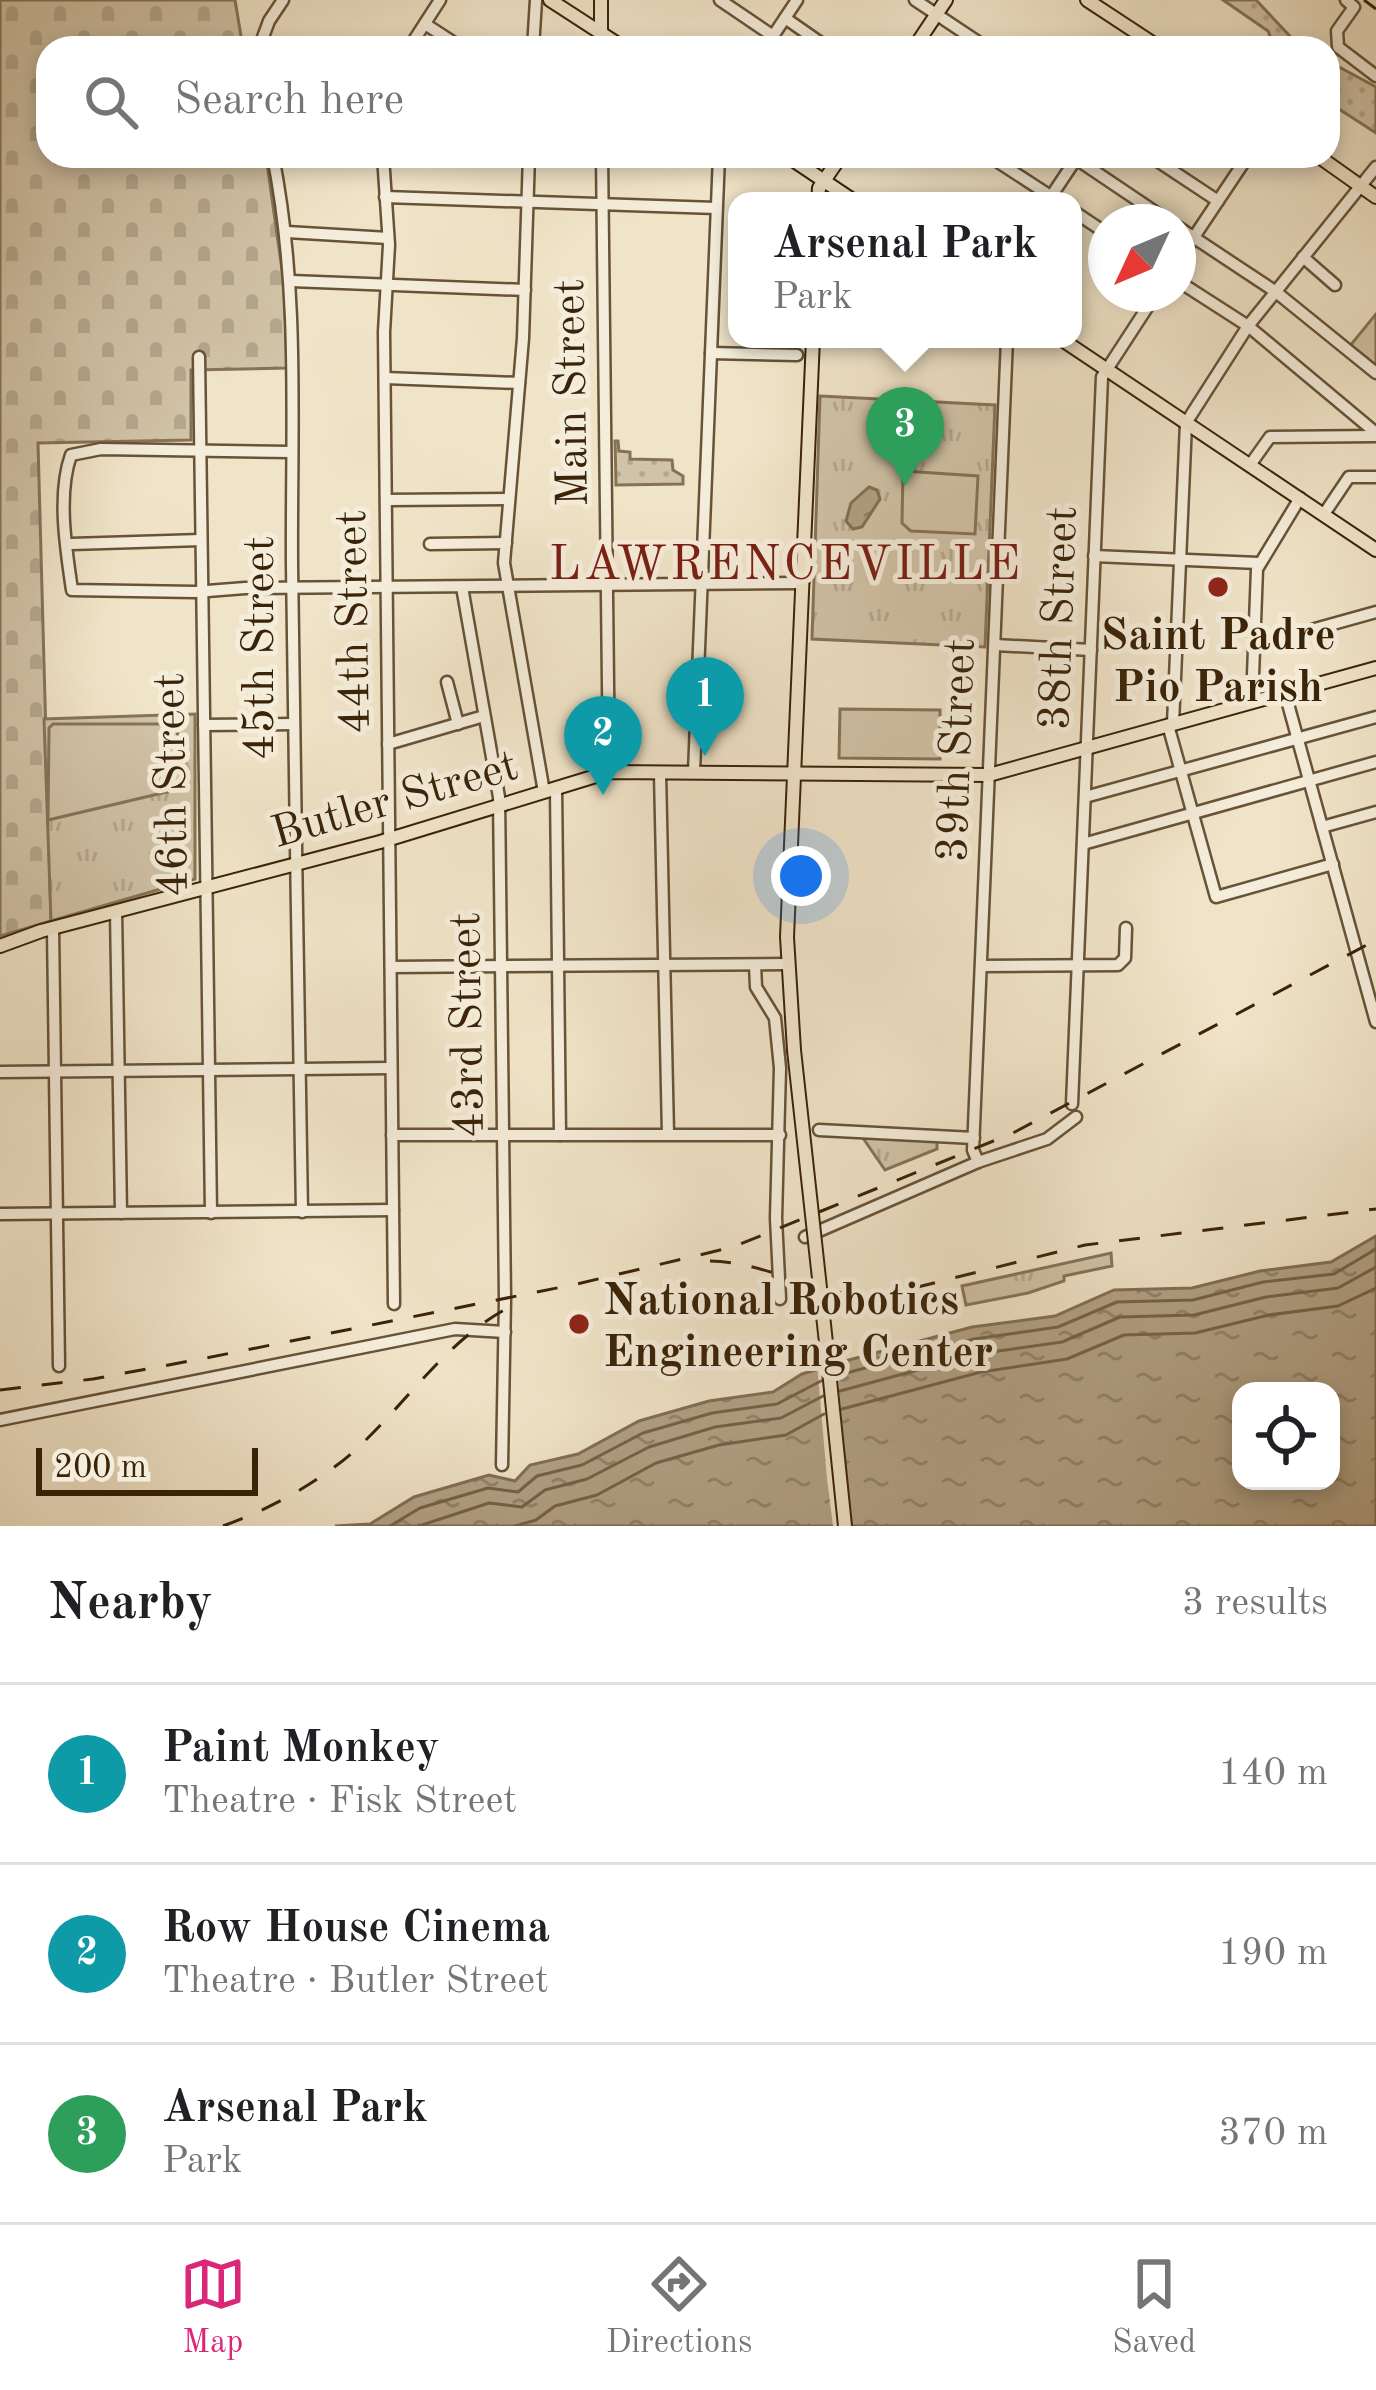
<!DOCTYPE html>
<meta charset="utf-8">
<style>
:root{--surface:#fff;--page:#f2f2f2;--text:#202124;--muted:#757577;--line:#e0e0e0;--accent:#db2777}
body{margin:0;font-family:"Old Standard TT",serif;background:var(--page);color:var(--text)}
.controls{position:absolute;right:36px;bottom:36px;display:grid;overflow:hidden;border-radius:24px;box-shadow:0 6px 18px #0003}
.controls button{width:108px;height:108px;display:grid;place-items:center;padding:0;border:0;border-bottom:3px solid var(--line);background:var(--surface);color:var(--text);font:60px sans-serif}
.compass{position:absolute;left:1088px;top:204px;width:108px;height:108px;border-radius:50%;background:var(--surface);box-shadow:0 6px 18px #0003;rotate:226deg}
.scale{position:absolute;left:36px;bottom:30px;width:222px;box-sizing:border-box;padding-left:12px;border:6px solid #3a2307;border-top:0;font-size:33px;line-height:42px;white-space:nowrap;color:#3a2307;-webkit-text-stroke:9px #f5eddb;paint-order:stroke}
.you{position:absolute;left:801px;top:876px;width:42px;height:42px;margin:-30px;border:9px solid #fff;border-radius:50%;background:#1a73e8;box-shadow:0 0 0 18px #1a73e833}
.badge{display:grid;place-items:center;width:78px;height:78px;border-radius:50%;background:var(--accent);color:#fff;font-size:39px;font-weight:700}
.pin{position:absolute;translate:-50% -99px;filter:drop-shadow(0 3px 6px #0008)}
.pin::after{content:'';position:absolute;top:63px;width:42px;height:36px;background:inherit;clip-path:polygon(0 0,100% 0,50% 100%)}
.popup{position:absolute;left:728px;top:192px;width:354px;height:156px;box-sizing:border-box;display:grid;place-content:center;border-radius:24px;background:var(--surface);filter:drop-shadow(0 3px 9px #0005);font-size:39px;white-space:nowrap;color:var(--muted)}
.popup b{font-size:45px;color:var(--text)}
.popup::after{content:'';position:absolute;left:50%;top:100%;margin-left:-24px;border:24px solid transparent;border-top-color:var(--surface)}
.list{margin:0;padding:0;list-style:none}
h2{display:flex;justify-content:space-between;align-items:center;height:156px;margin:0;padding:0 48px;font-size:51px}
h2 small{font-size:39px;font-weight:400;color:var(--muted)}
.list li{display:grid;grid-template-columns:78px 1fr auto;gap:36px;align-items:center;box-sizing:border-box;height:180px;padding:0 48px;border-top:3px solid var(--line)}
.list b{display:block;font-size:45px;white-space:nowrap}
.list p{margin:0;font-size:39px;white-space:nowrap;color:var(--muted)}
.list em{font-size:39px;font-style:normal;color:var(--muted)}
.icon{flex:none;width:66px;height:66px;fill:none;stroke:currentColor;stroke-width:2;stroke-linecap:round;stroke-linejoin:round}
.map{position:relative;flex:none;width:1376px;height:1526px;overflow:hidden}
.search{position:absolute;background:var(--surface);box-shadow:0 6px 18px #0003;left:36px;right:36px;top:36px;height:132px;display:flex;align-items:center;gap:30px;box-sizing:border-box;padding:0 42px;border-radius:36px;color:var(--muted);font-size:45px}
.sheet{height:696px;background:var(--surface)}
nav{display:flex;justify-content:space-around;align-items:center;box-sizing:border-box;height:168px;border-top:3px solid var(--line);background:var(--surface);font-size:33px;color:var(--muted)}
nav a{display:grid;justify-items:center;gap:6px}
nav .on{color:var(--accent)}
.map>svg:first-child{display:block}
.grass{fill:url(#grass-dots);stroke:#867357;stroke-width:3}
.cemetery{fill:url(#cemetery-stones);stroke:#867357;stroke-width:3}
.park{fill:url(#park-tufts);stroke:#867357;stroke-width:3}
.garden{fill:#d1c3a7;stroke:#867357;stroke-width:3}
.water{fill:url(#water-ripples);stroke:#826f53;stroke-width:3;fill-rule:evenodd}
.pier{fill:#f0e4c8}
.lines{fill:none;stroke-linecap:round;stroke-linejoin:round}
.shore{stroke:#766246;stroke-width:3}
.minor-casing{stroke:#685337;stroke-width:15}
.major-casing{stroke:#3a2307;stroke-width:16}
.minor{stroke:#f5eddb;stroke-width:10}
.major{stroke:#f0e4c8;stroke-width:12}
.rail{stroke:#3a2307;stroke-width:3;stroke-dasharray:21 21;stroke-linecap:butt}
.major-bridge-casing{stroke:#3a2307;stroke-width:16;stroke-linecap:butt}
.major-bridge{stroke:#f0e4c8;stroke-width:12}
.poi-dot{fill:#8f2418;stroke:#f5eddb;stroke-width:4.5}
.labels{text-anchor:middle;stroke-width:10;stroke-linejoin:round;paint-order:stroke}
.street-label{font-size:45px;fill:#3a2307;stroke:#f5eddb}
.poi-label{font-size:45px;font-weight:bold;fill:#3a2307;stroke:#f5eddb}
.neighbourhood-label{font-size:48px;letter-spacing:3px;fill:#7a1f14;stroke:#f5eddb}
</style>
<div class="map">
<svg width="1376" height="1526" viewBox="0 0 1376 1526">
<defs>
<pattern id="grass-dots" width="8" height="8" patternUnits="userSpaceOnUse" patternTransform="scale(3)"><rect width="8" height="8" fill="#d1c3a7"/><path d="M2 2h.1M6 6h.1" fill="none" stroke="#b4a78e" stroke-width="1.8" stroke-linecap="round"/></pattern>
<pattern id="cemetery-stones" width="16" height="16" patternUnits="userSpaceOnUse" patternTransform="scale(3)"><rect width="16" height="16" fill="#d1c3a7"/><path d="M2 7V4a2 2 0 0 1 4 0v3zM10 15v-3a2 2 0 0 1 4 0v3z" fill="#b4a78e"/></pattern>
<pattern id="park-tufts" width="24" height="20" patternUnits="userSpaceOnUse" patternTransform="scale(3)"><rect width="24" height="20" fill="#d1c3a7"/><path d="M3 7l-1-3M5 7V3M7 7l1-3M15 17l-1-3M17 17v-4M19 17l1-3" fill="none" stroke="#b4a78e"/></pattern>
<pattern id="water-ripples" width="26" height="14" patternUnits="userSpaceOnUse" patternTransform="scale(3)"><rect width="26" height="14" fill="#b2a286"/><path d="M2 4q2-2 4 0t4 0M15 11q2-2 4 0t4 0" fill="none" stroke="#92846c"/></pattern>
</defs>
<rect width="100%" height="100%" fill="#f0e4c8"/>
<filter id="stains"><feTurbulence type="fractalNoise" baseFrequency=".00167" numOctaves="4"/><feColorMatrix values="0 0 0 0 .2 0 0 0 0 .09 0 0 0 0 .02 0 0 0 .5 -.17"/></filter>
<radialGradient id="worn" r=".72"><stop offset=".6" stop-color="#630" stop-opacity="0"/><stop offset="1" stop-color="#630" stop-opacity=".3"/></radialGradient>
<g class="grass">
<polygon points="1223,0 1256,0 1301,48 1275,48 1268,31"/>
<polygon points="1328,61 1376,87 1376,133 1328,102"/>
<polygon points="615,441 618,441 619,451 630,452 630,459 672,460 673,470 683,476 683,484 616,485"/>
</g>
<polygon class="cemetery" points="0,0 235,0 243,48 48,48 48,156 266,156 284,284 287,368 191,370 191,440 38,443 51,921 0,936"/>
<g class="park">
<polygon points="820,396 995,405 985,647 812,639"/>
<polygon points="195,714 195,879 51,921 44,719"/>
<polygon points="868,1134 937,1138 937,1149 885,1170 863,1138"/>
<polygon points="1111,1253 1112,1266 1064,1276 1064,1281 1028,1293 966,1305 962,1286"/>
</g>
<g class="garden">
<polygon points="1376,314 1376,369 1349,347"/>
<polygon points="903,471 978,476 975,534 911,531 902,523"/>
<polygon points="840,709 940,710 940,759 839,758"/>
<polygon points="53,724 176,724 185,783 175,790 48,820 49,728"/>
</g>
<g class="water">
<polygon points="869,487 877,490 880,499 862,527 853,529 846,521 851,503"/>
<path d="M1376,1236V1526H335L370,1524L414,1497L489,1475L515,1481L530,1465L578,1454L639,1421L709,1401L773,1392L802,1374L849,1360L972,1327L1055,1316L1114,1290L1192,1288L1260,1271L1331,1262ZM1241,1391H1331V1481H1241Z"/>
</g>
<polygon class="pier" points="837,1357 837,1369 852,1526 833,1526 827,1479 817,1363"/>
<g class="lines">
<g class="shore">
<polyline points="839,1375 974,1339 1058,1327 1117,1302 1193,1300 1263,1282 1334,1274 1376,1249"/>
<polyline points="840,1391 977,1354 1062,1342 1120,1317 1194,1315 1266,1297 1338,1288 1376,1267"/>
<polyline points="842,1409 981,1372 1067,1359 1124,1335 1195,1333 1269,1315 1338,1306 1376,1288"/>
<polyline points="390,1526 420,1508 488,1488 518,1492 537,1476 582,1465 643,1433 712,1413 777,1404 821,1381"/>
<polyline points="419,1526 489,1503 522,1507 545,1490 587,1479 649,1447 715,1427 781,1418 823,1396"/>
<polyline points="515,1526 536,1520 555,1506 597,1495 656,1463 719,1445 786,1435 824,1414"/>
</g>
<g class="minor-casing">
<g id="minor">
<polyline points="720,0 773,36"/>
<polyline points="915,0 987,48"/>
<polyline points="1346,0 1354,7 1337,31 1338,47 1376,76"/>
<polyline points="785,18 828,48"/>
<polyline points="425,24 462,48"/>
<polyline points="259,48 269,21 283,0"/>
<polyline points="409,48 440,0"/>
<polyline points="533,48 536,0"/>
<polyline points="765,48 797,0"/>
<path d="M273,156C300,292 291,428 292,565C295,781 298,996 302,1212"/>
<polyline points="383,156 389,245 384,332 394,1304"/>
<polyline points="529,156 523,338 504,563 544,792"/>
<polyline points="602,156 609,772"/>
<polyline points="989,156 1058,201"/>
<polyline points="1072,156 1170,222"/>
<polyline points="1150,156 1218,201"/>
<polyline points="385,197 716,208"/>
<polyline points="1050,198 1078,156"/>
<polyline points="1073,211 1106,233"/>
<polyline points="1178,227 1276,292 1376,373"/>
<polyline points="287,232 388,238"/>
<polyline points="1303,257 1335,285"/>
<polyline points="1178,261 1248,156"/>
<polyline points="291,281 525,290"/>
<polyline points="1178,281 1248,326 1376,433"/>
<polyline points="711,353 797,355"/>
<polyline points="199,357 211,1213"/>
<polyline points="385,378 519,383"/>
<path d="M291,452L101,449L71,455C57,494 66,549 72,590L195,592L245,588L803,583"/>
<polyline points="1250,465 1270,437 1376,436"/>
<polyline points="386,500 509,499"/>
<polyline points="1324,514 1349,477 1376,477"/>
<polyline points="71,544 201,540"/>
<polyline points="430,544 506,543"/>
<polyline points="1094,556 1258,563"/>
<polyline points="462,587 499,797 505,1299 502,1465"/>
<polyline points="995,645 1091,650"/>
<polyline points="1254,646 1376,612"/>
<polyline points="447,682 458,724"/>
<polyline points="1285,693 1376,1022"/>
<polyline points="1252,702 1257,569 1300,498"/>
<polyline points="1173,724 1186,423 1248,326 1376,167"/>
<polyline points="204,725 293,724"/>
<polyline points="1168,725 1216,897 1333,864"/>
<polyline points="388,744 484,716"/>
<polyline points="694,772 719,156"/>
<polyline points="660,773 668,1134"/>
<polyline points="556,788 560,1135"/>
<polyline points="1085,797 1376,717"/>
<polyline points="1322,827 1376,812"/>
<polyline points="1083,844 1376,762"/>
<polyline points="116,911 121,1213"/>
<polyline points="53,928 59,1366"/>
<polyline points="755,965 756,987 775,1018 780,1068 776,1218 780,1299"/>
<polyline points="982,966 1118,965 1125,958 1126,928"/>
<polyline points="391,967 787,964"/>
<polyline points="0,1072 391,1068"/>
<polyline points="1072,1104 1102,377 1156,294"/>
<polyline points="819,1130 974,1138"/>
<polyline points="392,1135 780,1135"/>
<polyline points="978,1162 973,1150 1007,339"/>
<polyline points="0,1214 393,1210"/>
<polyline points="805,1237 978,1162 1047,1139 1076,1117"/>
<polyline points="0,1420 455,1329 505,1332"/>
</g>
</g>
<g class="major-casing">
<g id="major">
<polyline points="550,0 624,48"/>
<polyline points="1087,0 1160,48"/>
<polyline points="601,33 601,0"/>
<polyline points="914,48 946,0"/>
<polyline points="787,156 854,201"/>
<polyline points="1318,156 1376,197"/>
<polyline points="818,201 819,188 841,156"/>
<polyline points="1061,339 1376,550"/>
<polyline points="0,946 41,931 380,842 609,772 989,775 1376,668"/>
<polyline points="794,1050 787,937 813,339"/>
<polyline points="828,1361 845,1526"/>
</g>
</g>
<use href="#minor" class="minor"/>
<use href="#major" class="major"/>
<g class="rail">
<polyline points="1364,0 1376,9"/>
<path d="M710,1261C770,1262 821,1299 882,1296L1085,1245L1376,1209"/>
<polyline points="0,1390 93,1379 206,1358 577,1284 733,1247 1013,1133 1376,940"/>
<path d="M223,1526C268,1510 316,1484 352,1453C406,1405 449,1335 516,1304"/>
</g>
<g class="major-bridge-casing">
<polyline id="major-bridge" points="794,1050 828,1361"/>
</g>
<use href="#major-bridge" class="major-bridge"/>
</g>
<g class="poi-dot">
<circle cx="1218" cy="587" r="12"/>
<circle cx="579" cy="1324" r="12"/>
</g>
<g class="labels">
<g class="street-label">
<text transform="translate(569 393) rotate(-91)" y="16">Main Street</text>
<text transform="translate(1056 618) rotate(-88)" y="16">38th Street</text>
<text transform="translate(351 622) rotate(-91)" y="16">44th Street</text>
<text transform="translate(257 648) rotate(-90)" y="16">45th Street</text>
<text transform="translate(954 750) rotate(-88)" y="16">39th Street</text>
<text transform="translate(169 785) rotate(-91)" y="16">46th Street</text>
<text transform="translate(394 797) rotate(-16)" y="16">Butler Street</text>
<text transform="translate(465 1025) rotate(-91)" y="16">43rd Street</text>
</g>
<g class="poi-label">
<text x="1218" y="649">Saint Padre<tspan x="1218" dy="52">Pio Parish</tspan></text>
<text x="603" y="1314" text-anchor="start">National Robotics<tspan x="603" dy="52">Engineering Center</tspan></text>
</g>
<g class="neighbourhood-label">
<text x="786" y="579">LAWRENCEVILLE</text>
</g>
</g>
<rect width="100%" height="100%" filter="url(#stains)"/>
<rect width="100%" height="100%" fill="url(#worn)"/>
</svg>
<div class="controls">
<button><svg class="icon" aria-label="locate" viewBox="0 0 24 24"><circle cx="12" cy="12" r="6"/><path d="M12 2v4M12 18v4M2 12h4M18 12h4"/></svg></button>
</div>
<svg class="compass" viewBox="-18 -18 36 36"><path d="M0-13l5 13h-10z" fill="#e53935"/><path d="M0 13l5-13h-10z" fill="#757577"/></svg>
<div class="scale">200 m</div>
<div class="you"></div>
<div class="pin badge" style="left:705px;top:756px;background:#0f9aa8">1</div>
<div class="pin badge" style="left:603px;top:795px;background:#0f9aa8">2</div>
<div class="pin badge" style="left:905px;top:486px;background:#2e9e5b">3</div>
<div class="popup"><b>Arsenal Park</b>Park</div>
<div class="search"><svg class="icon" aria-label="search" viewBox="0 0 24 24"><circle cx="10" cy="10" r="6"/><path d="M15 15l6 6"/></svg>Search here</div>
</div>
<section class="sheet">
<h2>Nearby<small>3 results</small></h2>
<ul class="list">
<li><span class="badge" style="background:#0f9aa8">1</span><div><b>Paint Monkey</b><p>Theatre · Fisk Street</p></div><em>140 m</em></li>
<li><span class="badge" style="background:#0f9aa8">2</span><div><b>Row House Cinema</b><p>Theatre · Butler Street</p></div><em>190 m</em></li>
<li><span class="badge" style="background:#2e9e5b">3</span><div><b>Arsenal Park</b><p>Park</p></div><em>370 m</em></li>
</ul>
</section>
<nav>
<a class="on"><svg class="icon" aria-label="map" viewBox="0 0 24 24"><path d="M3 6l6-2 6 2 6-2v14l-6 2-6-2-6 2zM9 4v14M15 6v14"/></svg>Map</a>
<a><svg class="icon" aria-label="directions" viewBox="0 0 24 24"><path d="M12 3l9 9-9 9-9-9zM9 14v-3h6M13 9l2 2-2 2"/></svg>Directions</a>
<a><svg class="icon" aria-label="saved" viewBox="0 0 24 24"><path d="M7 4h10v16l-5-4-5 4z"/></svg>Saved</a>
</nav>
